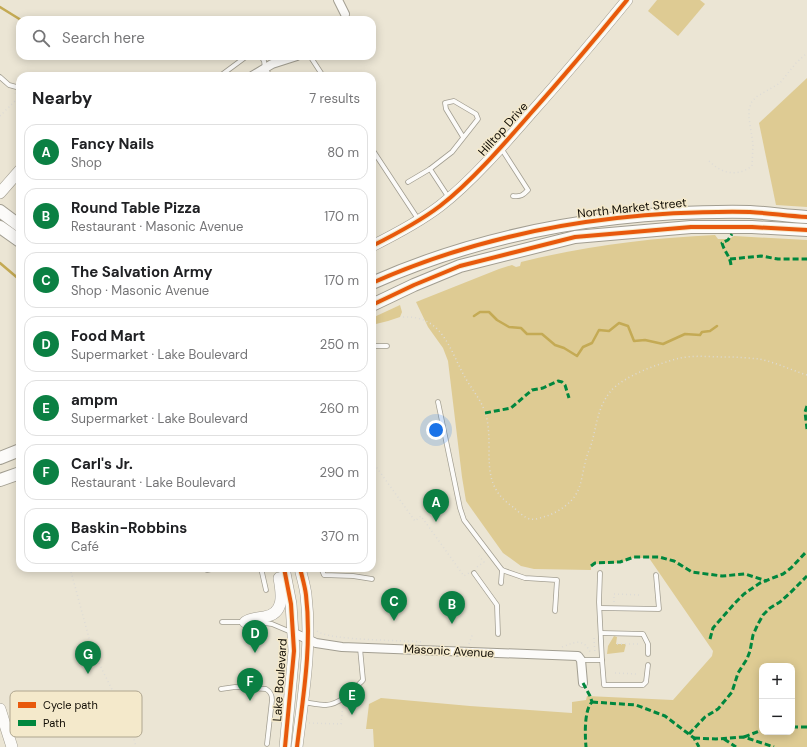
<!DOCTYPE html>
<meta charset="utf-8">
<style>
:root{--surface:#fff;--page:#f6f6f6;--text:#202124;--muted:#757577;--line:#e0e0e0;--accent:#0b8043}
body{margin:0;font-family:"DM Sans",sans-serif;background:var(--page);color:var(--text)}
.controls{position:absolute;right:12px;bottom:12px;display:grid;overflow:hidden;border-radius:8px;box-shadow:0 2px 10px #0003}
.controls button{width:36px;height:36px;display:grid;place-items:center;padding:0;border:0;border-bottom:1px solid var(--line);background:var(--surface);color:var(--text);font:20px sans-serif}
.you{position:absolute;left:436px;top:430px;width:14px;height:14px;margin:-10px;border:3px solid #fff;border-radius:50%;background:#1a73e8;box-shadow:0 0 0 6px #1a73e833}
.badge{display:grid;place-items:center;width:26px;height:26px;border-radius:50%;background:var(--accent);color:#fff;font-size:13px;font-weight:700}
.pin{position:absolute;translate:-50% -33px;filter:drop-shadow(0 1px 2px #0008)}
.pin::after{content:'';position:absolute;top:21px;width:14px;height:12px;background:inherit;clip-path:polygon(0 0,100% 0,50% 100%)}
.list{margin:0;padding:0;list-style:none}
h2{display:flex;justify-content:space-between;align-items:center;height:52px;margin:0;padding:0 16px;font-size:17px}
h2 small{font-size:13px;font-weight:400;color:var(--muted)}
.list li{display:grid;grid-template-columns:26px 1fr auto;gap:12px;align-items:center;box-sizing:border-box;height:56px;margin:0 8px 8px;padding:0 8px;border:1px solid var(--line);border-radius:12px}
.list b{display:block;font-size:15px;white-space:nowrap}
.list p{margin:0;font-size:13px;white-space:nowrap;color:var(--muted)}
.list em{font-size:13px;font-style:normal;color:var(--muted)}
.icon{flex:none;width:22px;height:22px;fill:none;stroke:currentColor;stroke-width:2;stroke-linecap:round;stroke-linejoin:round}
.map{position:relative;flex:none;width:807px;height:747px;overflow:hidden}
.search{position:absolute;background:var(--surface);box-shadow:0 2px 10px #0003;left:16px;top:16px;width:360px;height:44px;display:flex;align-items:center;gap:10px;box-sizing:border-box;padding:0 14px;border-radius:12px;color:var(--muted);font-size:15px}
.panel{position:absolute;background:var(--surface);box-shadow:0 2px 10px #0003;left:16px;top:72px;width:360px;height:500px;border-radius:12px}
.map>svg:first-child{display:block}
.green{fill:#decb93;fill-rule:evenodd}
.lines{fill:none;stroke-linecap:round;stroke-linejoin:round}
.stream{stroke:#c4aa54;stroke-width:2.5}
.lane-casing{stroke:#a29e91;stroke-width:5.5}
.street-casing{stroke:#a29e91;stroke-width:10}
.secondary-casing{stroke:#a29e91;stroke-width:12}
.primary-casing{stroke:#a29e91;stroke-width:14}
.path{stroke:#dddbd6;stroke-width:1.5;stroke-dasharray:1 3;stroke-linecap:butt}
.lane{stroke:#fcfbf9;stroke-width:4}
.street{stroke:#fcfbf9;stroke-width:8}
.secondary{stroke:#fcfbf9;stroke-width:11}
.primary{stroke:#fcfbf9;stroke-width:12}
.quiet{stroke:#00873e;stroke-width:3;stroke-dasharray:6 3;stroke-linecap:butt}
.cycleway-casing{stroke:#f4e9cb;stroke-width:6}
.cycleway{stroke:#e8590c;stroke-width:4}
.labels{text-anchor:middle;stroke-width:3;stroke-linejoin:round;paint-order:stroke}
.street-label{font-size:12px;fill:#0f0b03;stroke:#f4e9cb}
.key{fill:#f4e9cb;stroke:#afa68f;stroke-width:1}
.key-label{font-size:11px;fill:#0f0b03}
</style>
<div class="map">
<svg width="807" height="747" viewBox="0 0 807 747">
<rect width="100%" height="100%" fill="#ebe5d4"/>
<g class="green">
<polygon points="657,0 700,0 705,4 678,36 648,11"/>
<polygon points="807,78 807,207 776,205 759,123"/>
<path d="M715,235L718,239H729L734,236L807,240V747H374L373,729H366L369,704L381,698L470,706L572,713V702L586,700L587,696L673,700L712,656L713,651L649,558H633L620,563L596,564L591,567V570L534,569L521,566L503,553L473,511L466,501L462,477L448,361L443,348L428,327L416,302L499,269L512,265L516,267L520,266L521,262C585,246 650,238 715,235ZM762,666H792V732H762Z"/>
<polygon points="400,305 402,312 400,317 388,321 372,325 372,318"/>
<polygon points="614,636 617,637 616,644 626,644 624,652 607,654 608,646"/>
</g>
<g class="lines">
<g class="stream">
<polyline points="0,7 21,20"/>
<polyline points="0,263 20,280"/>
<polyline points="474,316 480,312 489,312 497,320 509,327 521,328 527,334 542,334 555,345 564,348 577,356 583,347 592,343 599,330 609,331 619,323 628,326 634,341 645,340 663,344 685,334 700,335 702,332 710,331 717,326"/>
</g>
<g class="lane-casing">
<g id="lane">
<polyline points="261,56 264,61 265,68 270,76"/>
<polyline points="310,56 323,76"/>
<polyline points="220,76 247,56"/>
<polyline points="0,77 9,85 20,88"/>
<path d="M501,148L528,190C523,195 521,197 513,196"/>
<polyline points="372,149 418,219"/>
<polyline points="408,182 430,169"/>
<polyline points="449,198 430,169 452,152 478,119 476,114 454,101 445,103 446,109 463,137"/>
<polyline points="372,346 387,346"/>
<polyline points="438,402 460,508 464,520 502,570 525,578 557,580 555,611"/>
<polyline points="261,568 266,590"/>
<polyline points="321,568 324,575 353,576 372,579"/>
<polyline points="207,570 216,568"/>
<polyline points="474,573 497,605 498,634"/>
<polyline points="501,583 502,570"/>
<polyline points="600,608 659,609 656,575"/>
<polyline points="222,622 245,622"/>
<polyline points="258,622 272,624 291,632"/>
<polyline points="601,633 643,634 648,644 648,654"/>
<polyline points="581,660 602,660 599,602 600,573"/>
<polyline points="602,660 604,685 643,685 646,682 648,665"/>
<path d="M221,689L235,687L266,689C271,692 272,695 272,700L267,744"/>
<path d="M303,702C310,703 319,705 326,705C341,704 353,690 363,680L360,648"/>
</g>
</g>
<g class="street-casing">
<g id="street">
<polyline points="338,0 345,14"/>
<polyline points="252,76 272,64 297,56"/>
<polyline points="294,633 316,643 342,647 578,656 581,660 583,683"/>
</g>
</g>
<g class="secondary-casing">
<g id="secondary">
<polyline points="0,193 20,170"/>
<path d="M372,246C396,234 419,222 440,206C472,181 504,144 531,113C564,76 596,38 627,0"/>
<polyline points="284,568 291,604 294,651 285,747"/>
<path d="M245,622C251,618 257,618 264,617C285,614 282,594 279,578"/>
<polyline points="0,709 12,747"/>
<path d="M297,747C303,697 312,646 306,595C305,586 302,577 300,568"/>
</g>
</g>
<g class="primary-casing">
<g id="primary">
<polyline points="0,211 20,226"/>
<polyline points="0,227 20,241"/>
<path d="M372,283C491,230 620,210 750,212C769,213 788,216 807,217"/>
<polyline points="372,305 414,285 460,266 575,237 691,227 752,227 807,230"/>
<polyline points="0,458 20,450"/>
<polyline points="0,480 20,473"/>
</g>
</g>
<g class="path">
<polyline points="0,116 19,97 15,93"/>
<path d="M709,161C722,174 737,177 752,166L753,144L749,118V110L751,103L756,97L780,83L796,63L807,53"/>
<path d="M403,317C444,315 450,352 466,379C473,391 482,401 486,415C495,450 477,483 513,507C518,511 525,519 531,519C536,520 542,517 547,516C560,511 574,502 579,488C582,480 583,471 585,463C586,458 588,453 590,448C597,428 596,410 610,392C623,376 660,363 680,358C696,355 712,357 727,357C738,357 749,358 759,359C775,362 791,370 807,375"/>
<polyline points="372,461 415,521 421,516 464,576 469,573"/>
<polyline points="477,567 484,562 479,556"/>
<polyline points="70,568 89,638 90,645 131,728 136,747"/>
<polyline points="361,571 362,571 362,568"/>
<polyline points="614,602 614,594 641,595"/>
<path d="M317,631C330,641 404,640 424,642"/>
<polyline points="594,638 595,654"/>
<polyline points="469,644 473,633"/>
<polyline points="617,644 638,644"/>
<path d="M562,647C575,642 584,637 591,654"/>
<polyline points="615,673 637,674"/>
<polyline points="348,703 361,704"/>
<polyline points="309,723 341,724 343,706 344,705"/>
</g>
<use href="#lane" class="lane"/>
<use href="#street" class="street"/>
<use href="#secondary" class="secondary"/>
<use href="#primary" class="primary"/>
<g class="quiet">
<polyline points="730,259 761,256 778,259 807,259"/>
<path d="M731,265C730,256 724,251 722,243L728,240L732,234"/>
<polyline points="807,406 805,412 807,429"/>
<polyline points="485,413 511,408 532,390 543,388 558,381 562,382 565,385 569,398"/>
<polyline points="591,566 595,563 620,562 634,557 659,557 674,561 692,572 722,576 745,574 767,581"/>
<polyline points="710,639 713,628 735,603 744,594 760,583 783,574 791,568 807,551"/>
<path d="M583,683L590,696L592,702C584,710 585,735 586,747"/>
<polyline points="592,702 636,705 657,713 665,716 694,738 699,747"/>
<polyline points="792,727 807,727"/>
<polyline points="689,734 705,717 718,709 732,692 738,673 747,659 750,651 753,635 758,624 763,615 770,608 780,602 790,593 807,576"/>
<polyline points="744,737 762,730"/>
<polyline points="694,738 716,739 744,737 774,747"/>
<polyline points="724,739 736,747"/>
</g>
<g class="cycleway-casing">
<g id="cycleway">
<path d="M372,246C396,234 419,222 440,206C472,181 504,144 531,113C564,76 596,38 627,0"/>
<path d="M372,283C491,230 620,210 750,212C769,213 788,216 807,217"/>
<polyline points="372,305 414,285 460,266 575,237 691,227 752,227 807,230"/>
<polyline points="284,568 291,604 294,651 285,747"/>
<path d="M297,747C303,697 312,646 306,595C305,586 302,577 300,568"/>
</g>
</g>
<use href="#cycleway" class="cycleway"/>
</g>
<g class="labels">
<g class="street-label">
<text transform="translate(503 129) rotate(-48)" y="4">Hilltop Drive</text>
<text transform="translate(632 208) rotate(-6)" y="4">North Market Street</text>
<text transform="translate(449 651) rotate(3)" y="4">Masonic Avenue</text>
<text transform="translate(280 680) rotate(-86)" y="4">Lake Boulevard</text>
</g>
</g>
<rect x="10" y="691" width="132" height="46" rx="6" class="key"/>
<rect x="18" y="702" width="18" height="6" fill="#e8590c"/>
<rect x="18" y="720" width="18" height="6" fill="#00873e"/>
<g class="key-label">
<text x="43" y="709">Cycle path</text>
<text x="43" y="727">Path</text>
</g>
</svg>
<div class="controls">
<button>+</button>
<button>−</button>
</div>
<div class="you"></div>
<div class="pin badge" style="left:436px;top:522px">A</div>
<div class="pin badge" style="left:452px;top:624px">B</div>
<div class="pin badge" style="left:394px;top:621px">C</div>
<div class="pin badge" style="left:255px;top:653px">D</div>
<div class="pin badge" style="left:352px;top:715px">E</div>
<div class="pin badge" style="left:250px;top:701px">F</div>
<div class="pin badge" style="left:88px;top:674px">G</div>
<div class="search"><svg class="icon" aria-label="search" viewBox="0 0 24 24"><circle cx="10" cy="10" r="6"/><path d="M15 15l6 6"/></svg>Search here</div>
<section class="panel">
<h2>Nearby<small>7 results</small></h2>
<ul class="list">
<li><span class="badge">A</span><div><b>Fancy Nails</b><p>Shop</p></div><em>80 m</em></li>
<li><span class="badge">B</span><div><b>Round Table Pizza</b><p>Restaurant · Masonic Avenue</p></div><em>170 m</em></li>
<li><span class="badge">C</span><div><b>The Salvation Army</b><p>Shop · Masonic Avenue</p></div><em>170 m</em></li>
<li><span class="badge">D</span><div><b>Food Mart</b><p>Supermarket · Lake Boulevard</p></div><em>250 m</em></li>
<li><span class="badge">E</span><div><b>ampm</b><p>Supermarket · Lake Boulevard</p></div><em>260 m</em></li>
<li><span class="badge">F</span><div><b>Carl's Jr.</b><p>Restaurant · Lake Boulevard</p></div><em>290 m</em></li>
<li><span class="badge">G</span><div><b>Baskin-Robbins</b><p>Café</p></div><em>370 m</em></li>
</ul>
</section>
</div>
